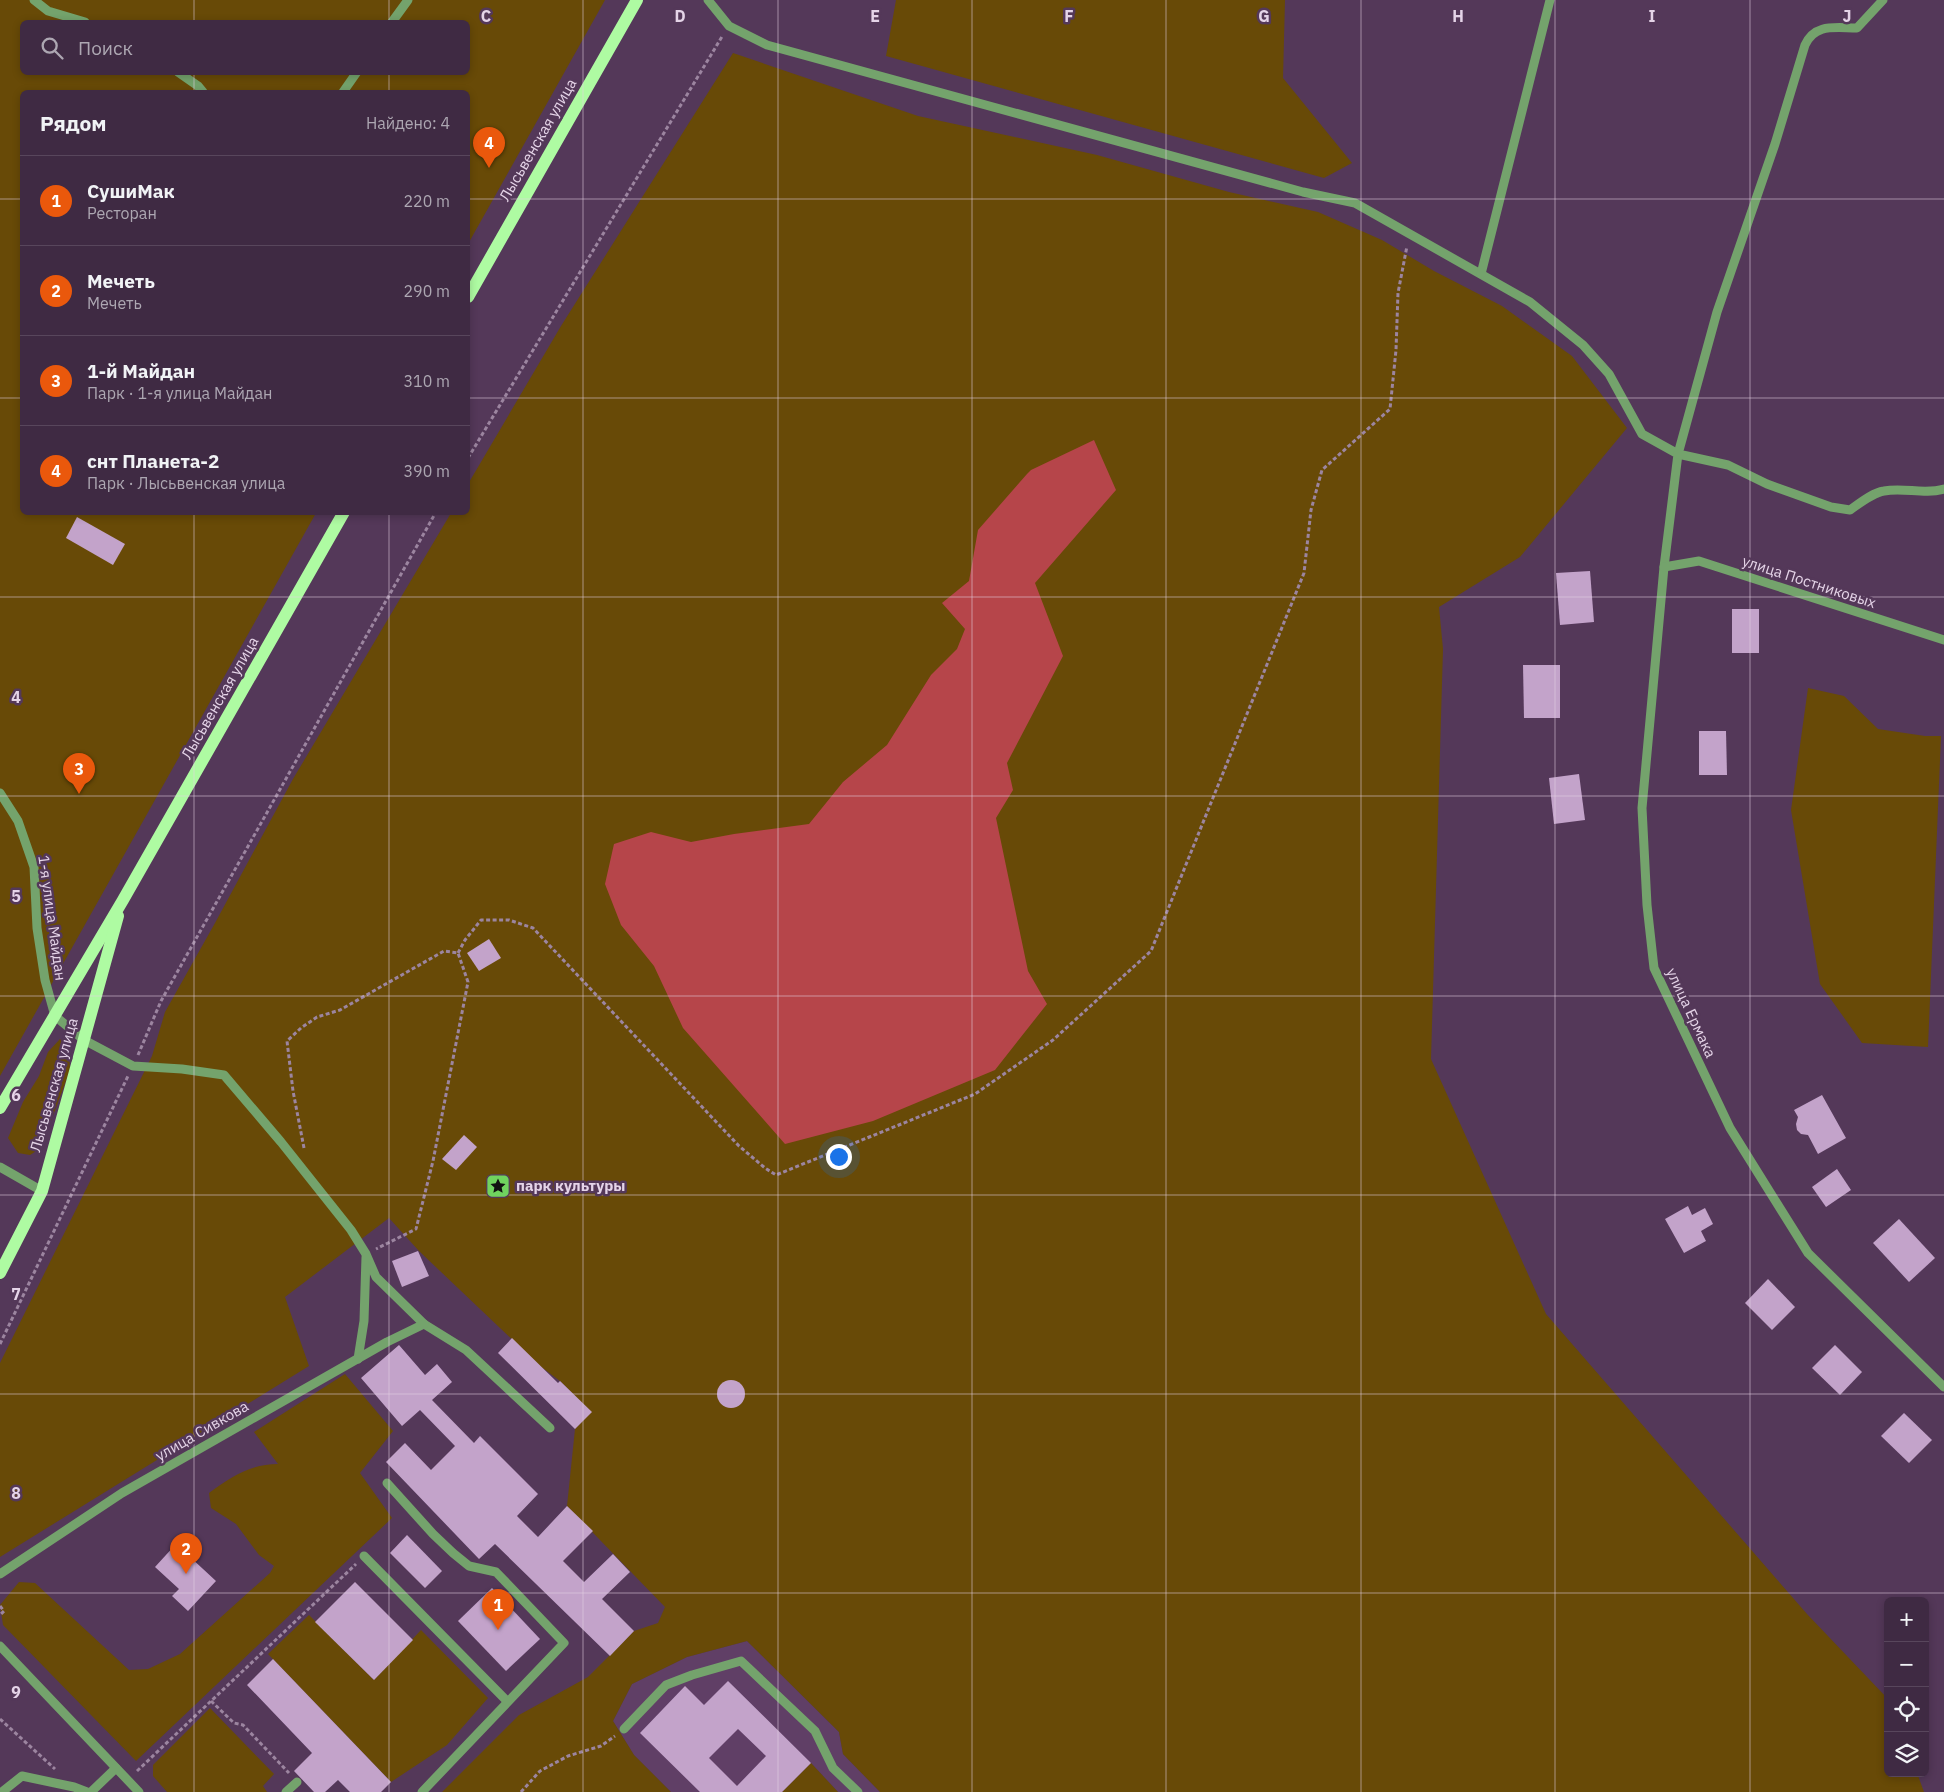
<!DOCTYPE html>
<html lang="ru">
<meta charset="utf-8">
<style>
:root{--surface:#3f2a43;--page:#4a364e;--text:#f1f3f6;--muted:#ada7b2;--line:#58465c;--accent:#ea580c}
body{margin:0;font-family:"IBM Plex Sans",sans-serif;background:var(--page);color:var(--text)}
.controls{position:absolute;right:15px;bottom:15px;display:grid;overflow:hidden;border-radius:8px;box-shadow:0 2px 8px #0003}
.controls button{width:45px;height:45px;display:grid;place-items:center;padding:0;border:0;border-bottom:1px solid var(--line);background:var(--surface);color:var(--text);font:25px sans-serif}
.you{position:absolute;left:838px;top:1156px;width:18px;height:18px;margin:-12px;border:4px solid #fff;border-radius:50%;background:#1a73e8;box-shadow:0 0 0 8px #1a73e833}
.badge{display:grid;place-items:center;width:32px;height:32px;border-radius:50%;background:var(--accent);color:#fff;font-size:16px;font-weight:700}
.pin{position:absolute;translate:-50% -41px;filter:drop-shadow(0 1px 2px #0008)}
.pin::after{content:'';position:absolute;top:26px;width:18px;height:15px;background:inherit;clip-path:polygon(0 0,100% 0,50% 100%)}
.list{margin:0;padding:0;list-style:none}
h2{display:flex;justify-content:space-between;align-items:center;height:65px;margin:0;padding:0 20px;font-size:21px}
h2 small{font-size:16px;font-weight:400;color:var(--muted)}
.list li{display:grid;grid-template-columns:32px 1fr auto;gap:15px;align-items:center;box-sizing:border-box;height:90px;padding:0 20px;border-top:1px solid var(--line)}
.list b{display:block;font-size:19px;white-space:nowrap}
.list p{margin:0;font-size:16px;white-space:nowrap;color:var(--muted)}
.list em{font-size:16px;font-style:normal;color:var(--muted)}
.icon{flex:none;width:28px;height:28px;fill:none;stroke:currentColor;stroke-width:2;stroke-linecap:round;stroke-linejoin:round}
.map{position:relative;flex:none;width:1944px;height:1792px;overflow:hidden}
.search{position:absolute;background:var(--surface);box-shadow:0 2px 8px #0003;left:20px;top:20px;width:450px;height:55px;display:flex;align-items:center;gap:12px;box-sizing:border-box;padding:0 18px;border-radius:8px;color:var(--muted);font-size:19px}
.panel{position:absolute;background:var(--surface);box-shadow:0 2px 8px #0003;left:20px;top:90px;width:450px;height:425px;border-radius:8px}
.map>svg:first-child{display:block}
.built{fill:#603f66}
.green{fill:#684a07;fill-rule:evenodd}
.water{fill:#b6454a}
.building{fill:#c3a3ca;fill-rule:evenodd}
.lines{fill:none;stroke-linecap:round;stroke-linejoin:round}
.path{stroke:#9c85a0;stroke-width:3;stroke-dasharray:4 2.5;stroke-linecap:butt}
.minor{stroke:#74a36c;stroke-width:9}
.major{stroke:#aefba2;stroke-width:12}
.grid{fill:none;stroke:#e5d4e8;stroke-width:1;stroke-opacity:0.55}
.labels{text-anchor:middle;stroke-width:5;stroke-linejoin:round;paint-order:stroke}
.street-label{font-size:15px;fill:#e5d4e8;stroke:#543859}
.poi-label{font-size:15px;font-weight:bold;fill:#e5d4e8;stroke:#543859;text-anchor:start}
.grid-label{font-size:16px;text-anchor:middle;font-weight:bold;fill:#e5d4e8;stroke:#543859;stroke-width:5;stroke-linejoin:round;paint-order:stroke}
</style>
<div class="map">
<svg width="1944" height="1792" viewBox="0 0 1944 1792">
<rect width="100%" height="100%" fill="#543859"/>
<polygon class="built" points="747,1641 839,1732 843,1754 880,1792 838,1792 811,1763 782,1792 671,1792 634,1755 613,1721 632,1684 687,1657"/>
<g class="green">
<path d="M0,0H605L468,244V92H22V512L316,513L0,1076ZM22,22H468V72H22Z"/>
<polygon points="896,0 1285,0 1283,78 1352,163 1324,178 886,56"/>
<polygon points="733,53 918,116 1097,155 1229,192 1318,212 1382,240 1434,271 1502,306 1572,356 1627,428 1520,557 1439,607 1443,649 1431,1059 1546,1314 1807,1614 1888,1699 1888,1773 1917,1773 1924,1792 880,1792 843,1754 839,1732 747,1641 687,1657 632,1684 613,1721 634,1755 671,1792 442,1792 519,1715 588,1677 634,1631 658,1623 665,1607 567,1506 575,1429 591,1412 560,1381 540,1366 419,1251 389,1218 285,1297 309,1366 0,1557 0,1363 152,1056 165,1012 215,923 293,779 451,513 468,512 468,484 561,326"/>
<polygon points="1808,688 1844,696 1878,729 1925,736 1941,736 1928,1047 1862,1043 1820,984 1791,810"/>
<polygon points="60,1039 69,1051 70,1070 41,1148 30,1155 18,1153 8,1138 23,1102 39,1076 48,1052"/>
<path d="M345,1374L393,1431L360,1473L392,1518L136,1761L3,1625L0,1605L19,1582L35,1583L129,1670L148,1669L180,1654L270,1573L274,1566L259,1555L236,1524L211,1508L209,1493C231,1477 250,1464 278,1464L254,1432Z"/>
<polygon points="309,1615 374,1680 421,1630 488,1698 447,1745 391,1782 268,1654"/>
<polygon points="210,1708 274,1774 263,1786 267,1792 167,1792 153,1776 153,1765"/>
<polygon points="811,1763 838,1792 782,1792"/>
</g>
<polygon class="water" points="1094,440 1116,490 1035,583 1063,656 1007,763 1013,790 996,818 1028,971 1047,1004 995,1070 873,1121 785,1144 683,1028 654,966 621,925 605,884 614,844 651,832 691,842 734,834 809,824 843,782 887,745 931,675 957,649 965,629 942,603 969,581 978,530 1027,474 1031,470"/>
<g class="building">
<polygon points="77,517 125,544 113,565 66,538"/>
<polygon points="1590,571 1594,622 1560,625 1556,573"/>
<rect x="1732" y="609" width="27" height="44"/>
<polygon points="1523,665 1560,665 1560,718 1524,718"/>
<polygon points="1699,731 1726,731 1727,775 1699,775"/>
<polygon points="1579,774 1585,820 1554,824 1549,778"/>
<polygon points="489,939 501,958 479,971 467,953"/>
<polygon points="1822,1095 1846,1138 1818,1154 1808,1135 1801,1134 1797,1130 1796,1124 1798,1117 1794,1110"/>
<polygon points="464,1135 477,1147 456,1170 442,1159"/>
<polygon points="1837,1169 1851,1190 1826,1207 1812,1187"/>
<polygon points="1688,1206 1692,1215 1705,1208 1713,1224 1701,1231 1706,1241 1684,1253 1665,1219"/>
<polygon points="1899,1219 1935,1258 1909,1282 1873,1243"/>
<polygon points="418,1251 429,1276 402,1287 392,1261"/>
<polygon points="1768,1279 1795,1307 1772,1330 1745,1303"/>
<polygon points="512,1338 558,1383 560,1381 592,1412 575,1429 498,1353"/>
<polygon points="399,1345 425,1375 437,1364 452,1382 432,1400 474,1443 480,1436 538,1494 517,1516 538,1537 567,1506 593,1531 563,1561 584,1582 613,1554 630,1572 602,1599 634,1631 610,1656 495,1544 479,1559 386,1462 405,1443 431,1470 455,1446 420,1410 402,1426 361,1378"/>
<polygon points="1835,1345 1862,1372 1840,1395 1812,1368"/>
<circle cx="731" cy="1394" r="14"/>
<polygon points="1904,1413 1932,1440 1909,1463 1881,1436"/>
<polygon points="407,1535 442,1571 425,1588 390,1553"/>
<polygon points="176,1544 216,1581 188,1611 172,1596 179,1589 155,1567"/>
<polygon points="355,1582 413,1640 374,1680 315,1622"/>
<polygon points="492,1588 540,1639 506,1671 458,1621"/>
<polygon points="273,1659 391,1782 381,1792 350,1792 338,1780 325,1792 314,1792 294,1771 312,1753 247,1685"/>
<path d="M728,1681L811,1763L782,1792H700L640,1733L685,1686L704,1705ZM738,1729L766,1756L737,1786L709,1758Z"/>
</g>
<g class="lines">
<g class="path">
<polyline points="468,458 723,35"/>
<polyline points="458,953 465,940 481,920 509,920 533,928 739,1146 765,1168 776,1175 975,1094 1053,1040 1151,951 1304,573 1311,510 1322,470 1390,409 1396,350 1398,293 1407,246"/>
<polyline points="138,1055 161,1001 436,512"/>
<polyline points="304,1148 293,1091 287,1041 301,1028 317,1017 340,1010 444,951 458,953 468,982 433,1161 416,1229 376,1249"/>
<polyline points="0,1344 128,1076"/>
<polyline points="0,1606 4,1611 0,1615"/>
<polyline points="211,1701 234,1723 243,1725 289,1773"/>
<polyline points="0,1719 55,1769"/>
<polyline points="137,1771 356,1564"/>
<polyline points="521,1792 540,1771 568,1756 601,1746 615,1736"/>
</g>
<g class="minor">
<polyline points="34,0 48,11 85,22"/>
<polyline points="708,0 729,26 767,45 1303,192 1355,203 1530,302 1583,345 1609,374 1642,434 1678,454 1664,567 1642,808 1647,905 1654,968 1730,1128 1808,1253 1944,1387"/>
<path d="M1883,0L1857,28C1835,28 1815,23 1805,45L1775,144L1717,312L1678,454L1728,465L1767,484L1831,507L1850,510C1860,503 1872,493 1884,491C1904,487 1924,495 1944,489"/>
<polyline points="392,22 408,0"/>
<polyline points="178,72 198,86 203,92"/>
<polyline points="343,92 357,72"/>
<polyline points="1481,274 1550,0"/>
<polyline points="1664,567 1699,561 1944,640"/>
<polyline points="0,793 18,821 34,867 37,928 45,980 55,1016 84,1040 133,1066 182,1069 224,1075 281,1142 351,1230 366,1254 376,1277 424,1324 466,1350 550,1428"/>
<polyline points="0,1167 42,1191"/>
<polyline points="358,1359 364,1321 366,1257"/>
<polyline points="387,1483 433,1534 453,1553 469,1566 496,1572 564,1643 422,1792"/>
<polyline points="364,1556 507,1701"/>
<polyline points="0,1574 122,1493 387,1342 424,1324"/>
<polyline points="0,1646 139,1792"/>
<polyline points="624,1729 666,1685 692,1675 741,1661 815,1731 833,1768 858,1792"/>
<polyline points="2,1792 22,1776 74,1787 87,1792"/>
<polyline points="91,1792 116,1768"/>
<polyline points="286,1792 297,1782"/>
</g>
<g class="major">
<polyline points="468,297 637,0"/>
<polyline points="0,1108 123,900 344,512"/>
<polyline points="0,1273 42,1191 118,916"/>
</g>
</g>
<path class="grid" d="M194,0V22M389,0V22M583,0V1792M778,0V1792M972,0V1792M1166,0V1792M1361,0V1792M1555,0V1792M1750,0V1792M194,72V92M389,72V92M0,199H22M468,199H1944M0,398H22M468,398H1944M194,512V1792M389,512V1792M0,597H1944M0,796H1944M0,996H1944M0,1195H1944M0,1394H1944M0,1593H1944"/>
<defs>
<g id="sight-square" transform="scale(1.25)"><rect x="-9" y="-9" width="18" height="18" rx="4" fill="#70d35f" stroke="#543859"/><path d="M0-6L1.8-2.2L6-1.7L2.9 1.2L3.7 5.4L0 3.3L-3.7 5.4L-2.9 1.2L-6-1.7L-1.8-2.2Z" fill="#111"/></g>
</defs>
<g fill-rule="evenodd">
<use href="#sight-square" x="498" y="1186"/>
</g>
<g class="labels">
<g class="street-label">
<text transform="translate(538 140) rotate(-60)" y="5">Лысьвенская улица</text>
<text transform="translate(1809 582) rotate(18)" y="5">улица Постниковых</text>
<text transform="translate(220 698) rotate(-60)" y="5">Лысьвенская улица</text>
<text transform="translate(52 918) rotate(82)" y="5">1-я улица Майдан</text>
<text transform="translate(1691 1013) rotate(65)" y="5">улица Ермака</text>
<text transform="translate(54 1085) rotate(-74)" y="5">Лысьвенская улица</text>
<text transform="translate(202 1431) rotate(-30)" y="5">улица Сивкова</text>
</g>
<g class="poi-label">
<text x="516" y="1191">парк культуры</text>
</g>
</g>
<g class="grid-label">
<text x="486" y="22">C</text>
<text x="680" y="22">D</text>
<text x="875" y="22">E</text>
<text x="1069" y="22">F</text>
<text x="1264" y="22">G</text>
<text x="1458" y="22">H</text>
<text x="1652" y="22">I</text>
<text x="1847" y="22">J</text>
<text x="16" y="703">4</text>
<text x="16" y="902">5</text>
<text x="16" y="1101">6</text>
<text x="16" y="1300">7</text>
<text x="16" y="1499">8</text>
<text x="16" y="1698">9</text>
</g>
</svg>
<div class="controls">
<button>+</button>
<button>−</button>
<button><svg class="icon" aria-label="locate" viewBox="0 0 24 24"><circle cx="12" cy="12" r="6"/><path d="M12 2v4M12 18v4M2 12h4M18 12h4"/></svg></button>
<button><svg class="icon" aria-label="layers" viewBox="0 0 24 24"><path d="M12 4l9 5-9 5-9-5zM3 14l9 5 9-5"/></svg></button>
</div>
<div class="you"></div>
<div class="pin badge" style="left:498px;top:1630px">1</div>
<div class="pin badge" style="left:186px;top:1574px">2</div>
<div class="pin badge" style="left:79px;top:794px">3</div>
<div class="pin badge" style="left:489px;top:168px">4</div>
<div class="search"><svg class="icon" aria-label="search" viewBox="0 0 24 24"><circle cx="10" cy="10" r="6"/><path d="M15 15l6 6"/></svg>Поиск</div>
<section class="panel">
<h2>Рядом<small>Найдено: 4</small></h2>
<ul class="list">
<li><span class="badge">1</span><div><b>СушиМак</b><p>Ресторан</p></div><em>220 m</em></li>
<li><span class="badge">2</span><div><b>Мечеть</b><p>Мечеть</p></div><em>290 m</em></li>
<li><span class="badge">3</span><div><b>1-й Майдан</b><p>Парк · 1-я улица Майдан</p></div><em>310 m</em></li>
<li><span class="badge">4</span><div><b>снт Планета-2</b><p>Парк · Лысьвенская улица</p></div><em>390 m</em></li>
</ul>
</section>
</div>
